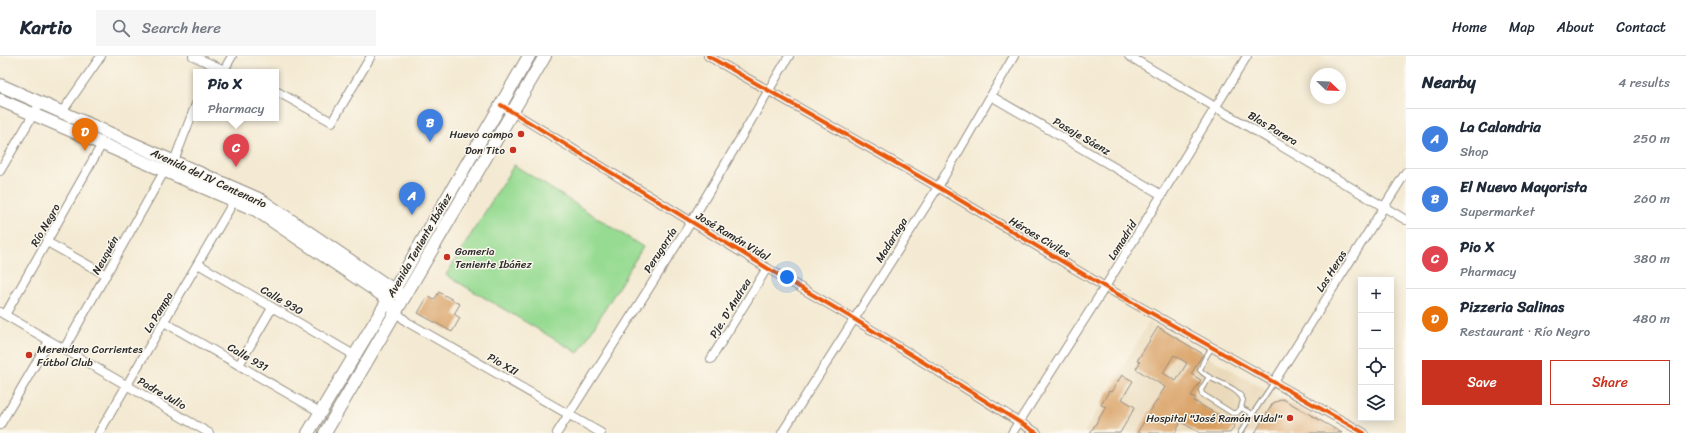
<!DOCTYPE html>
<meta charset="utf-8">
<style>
:root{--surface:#fff;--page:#f6f6f7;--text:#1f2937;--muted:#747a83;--line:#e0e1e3;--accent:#c8321e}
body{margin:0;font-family:Sriracha,sans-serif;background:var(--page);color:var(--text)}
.controls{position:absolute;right:12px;bottom:12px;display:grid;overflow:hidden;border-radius:0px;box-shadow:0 2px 10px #0003}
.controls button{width:36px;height:36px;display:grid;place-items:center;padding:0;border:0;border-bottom:1px solid var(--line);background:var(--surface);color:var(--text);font:20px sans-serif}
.compass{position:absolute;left:1310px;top:12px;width:36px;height:36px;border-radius:50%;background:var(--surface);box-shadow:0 2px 10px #0003;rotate:113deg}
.you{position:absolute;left:787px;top:221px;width:14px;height:14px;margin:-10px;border:3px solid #fff;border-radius:50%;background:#1a73e8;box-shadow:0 0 0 6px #1a73e833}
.badge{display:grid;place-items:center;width:26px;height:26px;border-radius:50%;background:var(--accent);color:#fff;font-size:13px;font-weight:700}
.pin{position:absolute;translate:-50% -33px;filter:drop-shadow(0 1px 2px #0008)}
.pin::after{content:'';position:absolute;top:21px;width:14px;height:12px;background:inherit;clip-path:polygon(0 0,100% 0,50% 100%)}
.popup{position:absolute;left:193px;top:13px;width:86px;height:52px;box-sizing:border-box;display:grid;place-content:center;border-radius:0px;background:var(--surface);filter:drop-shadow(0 1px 3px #0005);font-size:13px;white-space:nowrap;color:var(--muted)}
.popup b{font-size:15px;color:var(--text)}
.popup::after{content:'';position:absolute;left:50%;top:100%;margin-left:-8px;border:8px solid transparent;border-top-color:var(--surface)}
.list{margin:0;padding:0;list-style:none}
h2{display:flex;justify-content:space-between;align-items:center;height:52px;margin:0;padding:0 16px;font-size:17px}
h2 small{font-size:13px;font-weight:400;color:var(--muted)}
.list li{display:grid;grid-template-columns:26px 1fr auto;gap:12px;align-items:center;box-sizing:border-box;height:60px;padding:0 16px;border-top:1px solid var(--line)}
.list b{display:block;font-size:15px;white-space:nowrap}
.list p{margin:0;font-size:13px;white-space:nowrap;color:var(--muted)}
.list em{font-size:13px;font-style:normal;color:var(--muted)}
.actions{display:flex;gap:8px;padding:12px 16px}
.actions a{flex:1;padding:9px 0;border:1px solid var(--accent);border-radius:0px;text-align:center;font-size:14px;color:var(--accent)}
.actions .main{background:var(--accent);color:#fff}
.icon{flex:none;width:22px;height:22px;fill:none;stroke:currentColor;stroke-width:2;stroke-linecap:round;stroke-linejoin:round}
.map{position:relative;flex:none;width:1406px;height:377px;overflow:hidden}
header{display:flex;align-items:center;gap:24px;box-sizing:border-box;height:56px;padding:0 20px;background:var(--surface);border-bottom:1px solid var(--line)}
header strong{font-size:19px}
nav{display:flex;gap:22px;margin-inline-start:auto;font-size:14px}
.search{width:280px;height:36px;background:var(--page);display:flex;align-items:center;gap:10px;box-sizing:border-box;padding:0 14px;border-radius:0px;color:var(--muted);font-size:15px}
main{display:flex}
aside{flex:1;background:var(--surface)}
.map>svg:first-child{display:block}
.built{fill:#ead9ba}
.pitch{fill:#97db93;stroke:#61835f}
.building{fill:#d89e60;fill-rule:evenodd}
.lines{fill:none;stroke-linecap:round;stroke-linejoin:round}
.service-casing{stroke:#908a7f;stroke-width:6}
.minor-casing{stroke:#908a7f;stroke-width:10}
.secondary-casing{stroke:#908a7f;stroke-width:14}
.service{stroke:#fff;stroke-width:4}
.minor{stroke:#fff;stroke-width:8}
.secondary{stroke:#fff;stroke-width:12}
.cycleway-casing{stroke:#fbf7ec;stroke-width:6}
.cycleway{stroke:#e8590c;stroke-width:4}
.poi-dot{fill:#c8321e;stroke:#fbf7ec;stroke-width:1.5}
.labels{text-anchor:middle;stroke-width:3;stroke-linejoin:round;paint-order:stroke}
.street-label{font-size:11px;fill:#2b2b2b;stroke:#fbf7ec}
.poi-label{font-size:11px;fill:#2b2b2b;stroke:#fbf7ec;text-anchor:end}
</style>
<header>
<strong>Kartio</strong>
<div class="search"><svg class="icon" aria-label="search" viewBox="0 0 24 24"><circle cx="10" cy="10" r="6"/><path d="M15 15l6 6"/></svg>Search here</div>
<nav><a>Home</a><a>Map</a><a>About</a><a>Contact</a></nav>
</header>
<main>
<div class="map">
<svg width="1406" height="377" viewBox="0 0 1406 377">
<rect width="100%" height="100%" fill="#fbf7ec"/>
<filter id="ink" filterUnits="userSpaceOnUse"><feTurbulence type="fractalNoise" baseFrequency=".025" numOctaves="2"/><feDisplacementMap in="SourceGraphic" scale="8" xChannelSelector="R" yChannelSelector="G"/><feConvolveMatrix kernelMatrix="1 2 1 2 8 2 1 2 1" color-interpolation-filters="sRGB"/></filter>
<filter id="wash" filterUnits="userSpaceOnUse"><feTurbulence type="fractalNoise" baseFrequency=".012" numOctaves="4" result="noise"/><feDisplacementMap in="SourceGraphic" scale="16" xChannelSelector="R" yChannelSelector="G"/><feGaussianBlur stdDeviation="0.9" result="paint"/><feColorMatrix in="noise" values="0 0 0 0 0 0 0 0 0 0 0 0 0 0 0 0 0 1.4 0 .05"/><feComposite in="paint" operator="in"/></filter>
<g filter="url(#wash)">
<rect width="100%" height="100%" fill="#f4ead3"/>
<polygon class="built" points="1149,266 1203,298 1342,377 1084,377"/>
<polygon class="pitch" points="514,109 643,191 578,297 446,219"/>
<g id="blocks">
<g class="building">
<polygon points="439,236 460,248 454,258 460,262 452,276 418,257 428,240 434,244"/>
<path d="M1158,271L1203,298L1191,318L1201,324L1191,340L1196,342L1194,345L1235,369L1230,377H1200L1181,366L1175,377H1137L1165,331L1136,313L1140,306L1137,305ZM1174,299L1187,307L1176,325L1163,317Z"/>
<polygon points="1122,319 1133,325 1122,343 1135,351 1120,377 1090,377 1106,351 1101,349 1109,335 1111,336"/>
<polygon points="1283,343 1342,377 1255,377 1273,347"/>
</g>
</g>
</g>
<g filter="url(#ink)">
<use href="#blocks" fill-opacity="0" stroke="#908a7f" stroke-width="1"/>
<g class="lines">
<g class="service-casing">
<g id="service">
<path d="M1209,321L1201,334L1202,338L1232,357H1237L1241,352L1243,344C1236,328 1211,327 1200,314L1204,304L1212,291"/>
<polyline points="1241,352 1252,358"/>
<polyline points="1240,377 1274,326"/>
</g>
</g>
<g class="minor-casing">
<g id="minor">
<polyline points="193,0 229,16"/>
<polyline points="708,0 938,131 1105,231 1364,377"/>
<polyline points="1129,0 1406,164"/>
<polyline points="224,14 232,0"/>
<polyline points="276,35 332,66 371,0"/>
<polyline points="991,40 1162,139"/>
<polyline points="501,49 767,212 854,263 1037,377"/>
<polyline points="62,56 101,0"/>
<polyline points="174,105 196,48"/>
<polyline points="0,115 40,47"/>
<polyline points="47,186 106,219"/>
<polyline points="198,208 354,299"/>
<polyline points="395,255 407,266 601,377"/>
<polyline points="0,256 209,377"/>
<polyline points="5,259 102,88"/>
<polyline points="164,266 320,356"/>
<polyline points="64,293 165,114"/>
<polyline points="711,303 767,212"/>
<polyline points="239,309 272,252"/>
<polyline points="1274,326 1406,116"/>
<polyline points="0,369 49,285"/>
<polyline points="99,377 234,145"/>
<polyline points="557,377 691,166 789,0"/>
<polyline points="782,377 938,131 1014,0"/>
<polyline points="1012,377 1105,231 1247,0"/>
</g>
</g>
<g class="secondary-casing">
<g id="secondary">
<polyline points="0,29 261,144 404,241"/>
<polyline points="0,44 256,154 388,243 395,255"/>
<polyline points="308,377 394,234 529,0"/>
<polyline points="325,377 545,0"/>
</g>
</g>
<use href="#service" class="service"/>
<use href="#minor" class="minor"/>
<use href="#secondary" class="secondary"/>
<g class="cycleway-casing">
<g id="cycleway">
<polyline points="708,0 938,131 1105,231 1364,377"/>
<polyline points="501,49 767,212 854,263 1037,377"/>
</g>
</g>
<use href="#cycleway" class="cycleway"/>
</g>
</g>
<g class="poi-dot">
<circle cx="521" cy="78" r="4"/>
<circle cx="513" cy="94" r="4"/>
<circle cx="447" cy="201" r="4"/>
<circle cx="29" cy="299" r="4"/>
<circle cx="1290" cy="362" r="4"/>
</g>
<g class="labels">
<g class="street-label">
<text transform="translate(1273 72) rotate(31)" y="4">Blas Parera</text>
<text transform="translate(1082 80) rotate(30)" y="4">Pasaje Sáenz</text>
<text transform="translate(209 122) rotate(25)" y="4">Avenida del IV Centenario</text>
<text transform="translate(45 169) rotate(-60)" y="4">Río Negro</text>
<text transform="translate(733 180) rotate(31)" y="4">José Ramón Vidal</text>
<text transform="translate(1040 181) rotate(31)" y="4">Héroes Civiles</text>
<text transform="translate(891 184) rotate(-58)" y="4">Madariaga</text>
<text transform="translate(1122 184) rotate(-58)" y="4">Lamadrid</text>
<text transform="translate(419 189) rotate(-60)" y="4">Avenida Teniente Ibáñez</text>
<text transform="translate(660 194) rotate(-57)" y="4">Perugorría</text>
<text transform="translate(105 199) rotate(-61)" y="4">Neuquén</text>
<text transform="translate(1331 215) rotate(-58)" y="4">Las Heras</text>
<text transform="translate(282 244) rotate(30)" y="4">Calle 930</text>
<text transform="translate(730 252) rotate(-58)" y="4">Pje. D'Andrea</text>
<text transform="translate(158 256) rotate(-59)" y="4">La Pampa</text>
<text transform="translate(248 301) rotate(30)" y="4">Calle 931</text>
<text transform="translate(503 308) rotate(30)" y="4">Pio XII</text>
<text transform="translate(162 337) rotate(30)" y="4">Padre Julio</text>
</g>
<g class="poi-label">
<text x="513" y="82">Huevo campo</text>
<text x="505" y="98">Don Tito</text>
<text x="455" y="199" text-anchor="start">Gomeria<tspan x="455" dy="13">Teniente Ibáñez</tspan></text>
<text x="37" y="297" text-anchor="start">Merendero Corrientes<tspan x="37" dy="13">Fútbol Club</tspan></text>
<text x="1282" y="366">Hospital "José Ramón Vidal"</text>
</g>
</g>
</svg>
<div class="controls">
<button>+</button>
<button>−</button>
<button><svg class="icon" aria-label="locate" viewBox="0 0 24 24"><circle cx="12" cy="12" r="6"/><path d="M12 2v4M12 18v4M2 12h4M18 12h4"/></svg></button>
<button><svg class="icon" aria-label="layers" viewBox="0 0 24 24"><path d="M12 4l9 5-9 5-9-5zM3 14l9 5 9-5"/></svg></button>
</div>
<svg class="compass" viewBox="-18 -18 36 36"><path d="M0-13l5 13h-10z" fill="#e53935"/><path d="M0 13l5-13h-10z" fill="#747a83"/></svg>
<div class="you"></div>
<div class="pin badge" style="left:412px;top:159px;background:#3f7fe0">A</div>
<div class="pin badge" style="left:430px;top:86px;background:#3f7fe0">B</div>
<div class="pin badge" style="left:236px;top:111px;background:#e0444e">C</div>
<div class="popup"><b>Pio X</b>Pharmacy</div>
<div class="pin badge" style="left:85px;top:95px;background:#e8710a">D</div>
</div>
<aside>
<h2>Nearby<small>4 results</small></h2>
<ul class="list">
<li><span class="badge" style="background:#3f7fe0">A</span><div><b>La Calandria</b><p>Shop</p></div><em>250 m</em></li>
<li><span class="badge" style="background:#3f7fe0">B</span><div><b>El Nuevo Mayorista</b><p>Supermarket</p></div><em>260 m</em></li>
<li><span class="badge" style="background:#e0444e">C</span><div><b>Pio X</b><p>Pharmacy</p></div><em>380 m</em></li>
<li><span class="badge" style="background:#e8710a">D</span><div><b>Pizzeria Salinas</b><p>Restaurant · Río Negro</p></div><em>480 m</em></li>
</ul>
<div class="actions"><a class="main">Save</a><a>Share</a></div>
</aside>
</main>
